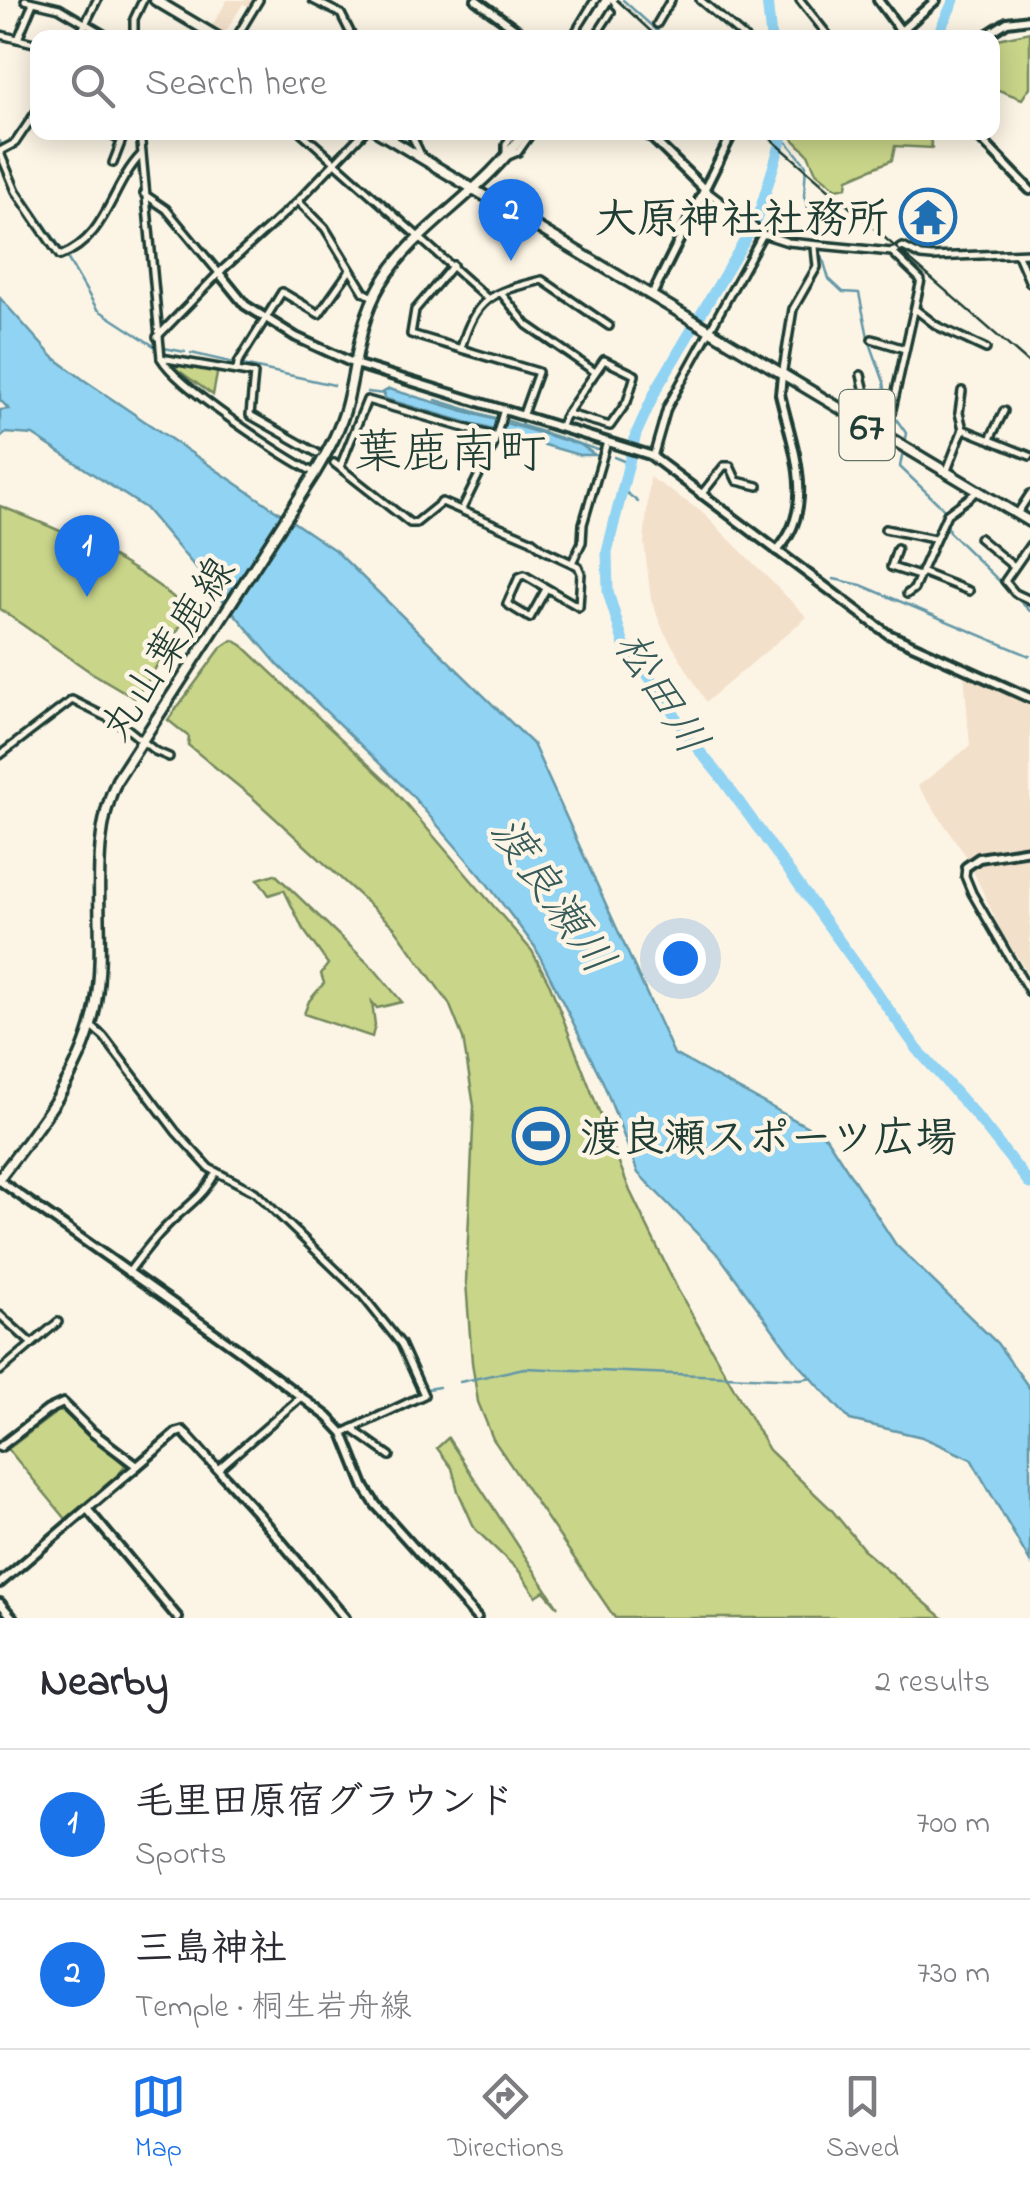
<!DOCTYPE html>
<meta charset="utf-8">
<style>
:root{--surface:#fff;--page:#f2f2f3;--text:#2b2b33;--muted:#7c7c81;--line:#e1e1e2;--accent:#1a73e8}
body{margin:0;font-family:"Indie Flower","Klee One",sans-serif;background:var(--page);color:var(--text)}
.you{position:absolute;left:680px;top:958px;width:35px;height:35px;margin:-25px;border:8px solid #fff;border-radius:50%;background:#1a73e8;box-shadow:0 0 0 15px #1a73e833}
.badge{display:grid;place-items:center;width:65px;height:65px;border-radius:50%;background:var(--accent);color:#fff;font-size:32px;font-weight:700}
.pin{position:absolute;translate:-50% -82px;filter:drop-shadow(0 2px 5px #0008)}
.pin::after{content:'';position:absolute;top:52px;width:35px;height:30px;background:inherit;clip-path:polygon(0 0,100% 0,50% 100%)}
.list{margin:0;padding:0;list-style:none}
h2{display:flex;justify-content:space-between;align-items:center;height:130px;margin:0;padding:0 40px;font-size:42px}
h2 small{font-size:32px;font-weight:400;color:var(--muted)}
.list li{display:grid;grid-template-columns:65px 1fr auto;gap:30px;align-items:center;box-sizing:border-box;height:150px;padding:0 40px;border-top:2px solid var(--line)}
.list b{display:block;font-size:38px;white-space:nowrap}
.list p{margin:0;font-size:32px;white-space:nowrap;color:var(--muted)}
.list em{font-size:32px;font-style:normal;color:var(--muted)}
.icon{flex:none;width:55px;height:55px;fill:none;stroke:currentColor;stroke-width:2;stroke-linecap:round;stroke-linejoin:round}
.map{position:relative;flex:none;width:1030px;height:1618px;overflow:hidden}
.search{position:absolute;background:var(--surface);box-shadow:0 5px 25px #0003;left:30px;right:30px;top:30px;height:110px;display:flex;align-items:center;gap:25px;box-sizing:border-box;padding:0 35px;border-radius:20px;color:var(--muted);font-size:38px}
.sheet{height:430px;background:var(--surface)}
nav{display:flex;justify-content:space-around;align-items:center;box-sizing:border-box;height:140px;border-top:2px solid var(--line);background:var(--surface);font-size:28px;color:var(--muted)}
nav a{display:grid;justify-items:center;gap:5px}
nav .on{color:var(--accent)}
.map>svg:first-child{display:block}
.built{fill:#f3e0cb}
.green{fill:#c9d589;stroke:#74895e;stroke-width:2.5}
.water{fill:#91d3f3;stroke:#6397a7;stroke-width:2.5}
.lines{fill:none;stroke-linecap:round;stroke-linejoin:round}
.stream{stroke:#6397a7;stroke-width:2.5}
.river{stroke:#91d3f3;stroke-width:11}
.minor-casing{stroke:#1f3d34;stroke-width:12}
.tertiary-casing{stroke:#1f3d34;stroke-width:14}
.secondary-casing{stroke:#1f3d34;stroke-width:15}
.primary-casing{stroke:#1f3d34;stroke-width:15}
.minor{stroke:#fcf5e5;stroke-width:5}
.tertiary{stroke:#fcf5e5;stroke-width:6}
.secondary{stroke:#fcf5e5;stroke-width:8}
.primary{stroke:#fcf5e5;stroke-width:8}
.rail{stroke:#1f3d34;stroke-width:2.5}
.secondary-bridge-casing{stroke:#1f3d34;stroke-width:15;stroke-linecap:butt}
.secondary-bridge{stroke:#fcf5e5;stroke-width:8}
.labels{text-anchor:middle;stroke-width:9;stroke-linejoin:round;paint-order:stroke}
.shield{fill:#fcf5e5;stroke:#617469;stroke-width:2.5}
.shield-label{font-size:40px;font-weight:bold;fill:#1f3d34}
.poi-label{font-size:42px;font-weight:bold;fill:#1f3d34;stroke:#fcf5e5;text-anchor:end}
.street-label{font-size:42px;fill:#1f3d34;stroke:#fcf5e5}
.water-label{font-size:45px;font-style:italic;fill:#365b5a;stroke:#fcf5e5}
.quarter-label{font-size:48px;fill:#1f3d34;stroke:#fcf5e5}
</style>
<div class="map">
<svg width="1030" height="1618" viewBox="0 0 1030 1618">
<rect width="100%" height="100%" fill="#fcf5e5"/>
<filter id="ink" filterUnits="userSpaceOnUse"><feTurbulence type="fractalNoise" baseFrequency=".01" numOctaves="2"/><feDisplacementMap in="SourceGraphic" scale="20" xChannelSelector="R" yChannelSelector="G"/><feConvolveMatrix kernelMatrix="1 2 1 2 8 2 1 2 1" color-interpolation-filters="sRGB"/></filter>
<g filter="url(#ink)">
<g class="built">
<polygon points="227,0 254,0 250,7 243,4 224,34 212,26"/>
<polygon points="650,477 702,512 807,617 706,702 663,630 651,600 644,543"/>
<polygon points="964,674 1030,705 1030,977 1001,931 966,856 918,786 970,746"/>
</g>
<g class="green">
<polygon points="1030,32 1030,87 1022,99 993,88 993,40"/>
<polygon points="793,133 929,133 932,148 895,146 892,160 848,179 847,187 837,189 816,172 808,154 793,139"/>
<polygon points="182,362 218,369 213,395 175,368"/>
<path d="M0,506C66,532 137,562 189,611L149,679L135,698L89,671L0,609Z"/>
<polygon points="233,640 243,646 389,784 532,951 550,985 630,1191 678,1290 769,1450 831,1509 866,1552 943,1618 615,1618 493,1439 478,1402 472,1362 466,1282 474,1106 463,1038 449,1003 394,927 253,798 188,745 189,737 168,720 221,648"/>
<polygon points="275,874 375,970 402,1002 377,1008 372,1002 375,1025 372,1037 304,1014 309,1001 324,983 321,974 328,964 303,929 284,890 269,895 258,879"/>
<polygon points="58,1411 67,1413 125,1465 119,1475 66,1519 8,1449"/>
<polygon points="448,1438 558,1607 544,1591 536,1596 519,1571 475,1529 458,1491 452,1468 437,1448"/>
</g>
<g class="water">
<polygon points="0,298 53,357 84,380 336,551 533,744 674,1054 826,1137 896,1245 997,1343 1030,1389 1030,1562 971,1459 922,1437 850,1420 795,1360 721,1258 638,1173 603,1082 535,947 482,877 408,791 278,665 145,508 33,435 6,433 0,438 0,410 9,409 0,400"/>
<polygon points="389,389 581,445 595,455 579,455 386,399 382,393"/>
</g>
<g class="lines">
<g class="stream">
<polyline points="623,0 665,38"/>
<polyline points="782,136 806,165 804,196 829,279 843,292 859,293 868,337 884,382 887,406 906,433 900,467 944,509 949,532 1030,611"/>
<polyline points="0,141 7,163"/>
<polyline points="14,180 63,251"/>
<polyline points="66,256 97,309 154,346"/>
<polyline points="164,348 185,352"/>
<polyline points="191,353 234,363"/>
<polyline points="243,365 334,385"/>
<polyline points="367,392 385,394"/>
<polyline points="436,400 495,418"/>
<polyline points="508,421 598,450"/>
<polyline points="614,457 626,462"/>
<polyline points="622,489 638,502"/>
<polyline points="834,579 861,585 1030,656"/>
<polyline points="245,1348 345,1426"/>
<polyline points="460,1382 524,1368 801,1379 812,1377"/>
<polyline points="427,1389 439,1387"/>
</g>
<g class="river">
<polyline points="767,0 771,38"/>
<polyline points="936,38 954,0"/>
<polyline points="784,132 757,220 657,388 636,434 607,552 608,592 624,645 660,691 688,737 724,781 918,1050 978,1118 1030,1184"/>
</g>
<g class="minor-casing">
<g id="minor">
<polyline points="25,0 59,8 110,38"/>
<polyline points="313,0 341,14 353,38"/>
<polyline points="700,0 745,38"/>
<polyline points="800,0 830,38"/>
<polyline points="657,24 671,0"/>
<polyline points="1,35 38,44"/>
<polyline points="78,38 97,0"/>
<polyline points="134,38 134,19 143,0"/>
<polyline points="236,38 259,0"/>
<polyline points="572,38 595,0"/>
<polyline points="594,38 611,12 598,0"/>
<polyline points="18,39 33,3"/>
<polyline points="105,132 120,140"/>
<path d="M140,132L161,358C177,387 283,456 315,473"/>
<polyline points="301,132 487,298"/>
<polyline points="410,132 422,157"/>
<polyline points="0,151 15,143 38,109"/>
<path d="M0,153L16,191L60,256C108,237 110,187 141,155"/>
<polyline points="506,154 506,145 513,132"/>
<polyline points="506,157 518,152 532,132"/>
<polyline points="113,163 125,132"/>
<polyline points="704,189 763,234 788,242 892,252 903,247 921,256 932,257 1030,253"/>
<polyline points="144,194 166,209 219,273"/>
<polyline points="298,201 325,228 364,292 373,297"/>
<polyline points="1018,255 1030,283"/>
<polyline points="453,265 415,310 411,334 538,372 523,414"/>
<polyline points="501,293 527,325 595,372"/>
<polyline points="915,309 937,326 986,349"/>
<polyline points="157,337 223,269 298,201 364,132"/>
<polyline points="872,339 905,349"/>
<path d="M461,348C477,295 492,293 542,280L609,326"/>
<polyline points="161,358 254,374 250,415 317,453"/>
<polyline points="237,370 238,363 282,292 319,314 350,270"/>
<polyline points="782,376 793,309 817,267 815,247"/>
<polyline points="962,391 959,413 963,429"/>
<polyline points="858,420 867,400 861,375"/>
<polyline points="561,426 564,418 604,360 635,375 627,402 610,426 568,414"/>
<polyline points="886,436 921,280 892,252"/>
<polyline points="990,439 1004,411"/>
<polyline points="653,457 667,408 763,234"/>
<polyline points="334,463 410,523 416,523 442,502 531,540 544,550 578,566 581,573 579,607 524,575 519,577 507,604 530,618 546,589"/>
<polyline points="340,467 367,400 496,437"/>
<polyline points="946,473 963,429 1030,456"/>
<polyline points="701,495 724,466 730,466 737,481 758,486"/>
<polyline points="463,507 494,444 504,409"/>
<polyline points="1017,514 1030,494"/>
<polyline points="885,529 934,539"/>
<polyline points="979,538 1014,567"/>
<polyline points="1030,545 1005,581 1015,593 1030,600"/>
<polyline points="897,549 891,567 919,576"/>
<polyline points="572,563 582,542 583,524 607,442"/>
<polyline points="969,591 921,572 947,514 978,491"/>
<polyline points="907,594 914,589 920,575"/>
<polyline points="0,755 72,700 124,726 155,751 169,757"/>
<polyline points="966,867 965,876 972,893 1030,993"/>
<polyline points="91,1026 104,1037 176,1132 209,1168 255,1192 362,1295 401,1344 424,1395 343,1433"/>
<path d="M128,1273C143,1253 158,1233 177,1216C193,1202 205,1193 215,1174"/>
<polyline points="0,1315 32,1344"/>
<polyline points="0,1371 58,1322"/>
<polyline points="352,1429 390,1456"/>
<polyline points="218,1469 301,1397"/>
</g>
</g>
<g class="tertiary-casing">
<g id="tertiary">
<polyline points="476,0 528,38"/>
<polyline points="878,0 906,38"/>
<polyline points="893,38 936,0"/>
<polyline points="982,38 1007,22 1030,19"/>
<polyline points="646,132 704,189"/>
<polyline points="974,132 1030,190"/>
<polyline points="219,273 245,305 296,337 355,364 650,455 888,634 1030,698"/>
<polyline points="652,295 733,132"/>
<path d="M777,551C818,506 792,446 780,394L782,376"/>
<polyline points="966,867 979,858 1030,850"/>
<polyline points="0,1181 239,1350 328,1417 343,1433 365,1488 376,1505 477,1618"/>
<polyline points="0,1447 48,1410 63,1403 92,1432 137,1466"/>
<polyline points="88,1510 178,1618"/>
<polyline points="0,1583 176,1433 183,1431 259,1515 345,1618"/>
<polyline points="0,1603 13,1618"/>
</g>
</g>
<g class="secondary-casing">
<path id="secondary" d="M0,1177C40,1125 86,1068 96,1002C108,930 85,849 117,780L315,473C328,451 341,428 347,403C357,362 359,321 381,284C417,224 486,192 524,132"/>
</g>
<g class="primary-casing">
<g id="primary">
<polyline points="155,0 219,38"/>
<polyline points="378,132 1030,522"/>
</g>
</g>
<use href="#minor" class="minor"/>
<use href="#tertiary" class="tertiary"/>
<use href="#secondary" class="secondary"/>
<use href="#primary" class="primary"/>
<g class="rail">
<polyline points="617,0 658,38"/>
<polyline points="763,132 1030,364"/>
</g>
<g class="secondary-bridge-casing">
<polyline id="secondary-bridge" points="583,38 607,0"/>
</g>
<use href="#secondary-bridge" class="secondary-bridge"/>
</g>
</g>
<defs>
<g id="temple-ring" transform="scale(2.875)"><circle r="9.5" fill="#fcf5e5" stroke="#1f6fb2" stroke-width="1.5"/><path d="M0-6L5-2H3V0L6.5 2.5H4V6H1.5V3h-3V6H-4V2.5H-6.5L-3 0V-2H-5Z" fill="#1f6fb2"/></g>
<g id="stadium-ring" transform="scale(2.875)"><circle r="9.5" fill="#fcf5e5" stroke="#1f6fb2" stroke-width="1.5"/><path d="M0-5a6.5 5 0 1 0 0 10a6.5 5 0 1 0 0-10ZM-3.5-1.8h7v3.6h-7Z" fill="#1f6fb2"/></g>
</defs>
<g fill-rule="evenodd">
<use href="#temple-ring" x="928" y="217"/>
<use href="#stadium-ring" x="541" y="1136"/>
</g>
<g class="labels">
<rect class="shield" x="839.5" y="390" width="55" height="70" rx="8"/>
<g class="shield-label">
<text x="867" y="439">67</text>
</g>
<g class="poi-label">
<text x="889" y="232">大原神社社務所</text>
<text x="580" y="1151" text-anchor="start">渡良瀬スポーツ広場</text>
</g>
<g class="street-label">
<text transform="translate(166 648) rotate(-57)" y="15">丸山葉鹿線</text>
</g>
<g class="water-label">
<text transform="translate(663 692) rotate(58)" y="16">松田川</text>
<text transform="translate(554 894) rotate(55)" y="16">渡良瀬川</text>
</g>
<g class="quarter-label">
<text x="450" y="467">葉鹿南町</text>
</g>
</g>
</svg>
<div class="you"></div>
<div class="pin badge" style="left:87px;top:597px">1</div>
<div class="pin badge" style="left:511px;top:261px">2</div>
<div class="search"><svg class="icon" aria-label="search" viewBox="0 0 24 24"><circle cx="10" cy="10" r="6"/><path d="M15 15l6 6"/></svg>Search here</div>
</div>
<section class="sheet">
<h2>Nearby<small>2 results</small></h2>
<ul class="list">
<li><span class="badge">1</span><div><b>毛里田原宿グラウンド</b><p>Sports</p></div><em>700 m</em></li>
<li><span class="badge">2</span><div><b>三島神社</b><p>Temple · 桐生岩舟線</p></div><em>730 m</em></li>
</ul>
</section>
<nav>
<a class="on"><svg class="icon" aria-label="map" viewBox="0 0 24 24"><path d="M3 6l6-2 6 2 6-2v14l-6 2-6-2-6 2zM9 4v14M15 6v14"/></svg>Map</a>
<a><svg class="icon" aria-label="directions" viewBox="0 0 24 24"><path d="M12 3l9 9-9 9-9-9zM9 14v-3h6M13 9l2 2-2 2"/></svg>Directions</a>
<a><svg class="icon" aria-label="saved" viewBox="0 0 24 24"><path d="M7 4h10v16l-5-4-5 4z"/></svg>Saved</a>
</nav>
